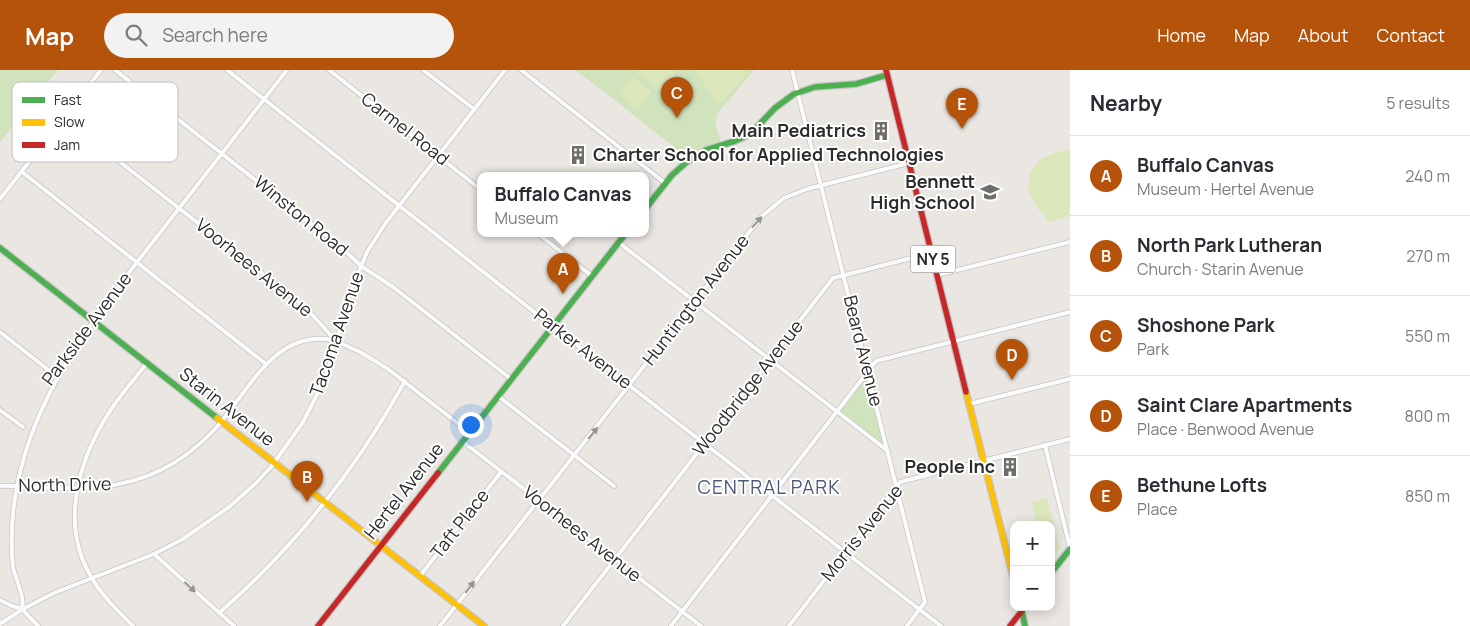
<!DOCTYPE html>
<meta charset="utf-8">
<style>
:root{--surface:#fff;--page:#f2f2f3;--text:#2b2b33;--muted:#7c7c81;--line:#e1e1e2;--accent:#b45309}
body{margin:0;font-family:Manrope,sans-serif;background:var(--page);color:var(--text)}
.controls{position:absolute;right:15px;bottom:15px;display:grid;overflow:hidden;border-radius:10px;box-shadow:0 2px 12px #0003}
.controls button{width:45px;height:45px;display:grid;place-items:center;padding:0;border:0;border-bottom:1px solid var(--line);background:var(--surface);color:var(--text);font:25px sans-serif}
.you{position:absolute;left:470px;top:354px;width:18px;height:18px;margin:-12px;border:4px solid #fff;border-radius:50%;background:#1a73e8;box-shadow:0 0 0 8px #1a73e833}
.badge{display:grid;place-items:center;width:32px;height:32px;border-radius:50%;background:var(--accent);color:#fff;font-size:16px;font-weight:700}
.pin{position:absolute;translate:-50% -41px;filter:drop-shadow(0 1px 2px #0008)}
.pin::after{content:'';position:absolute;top:26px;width:18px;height:15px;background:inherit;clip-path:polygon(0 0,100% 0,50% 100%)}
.popup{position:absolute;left:477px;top:102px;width:172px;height:65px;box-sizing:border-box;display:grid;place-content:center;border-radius:10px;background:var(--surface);filter:drop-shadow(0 1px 4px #0005);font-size:16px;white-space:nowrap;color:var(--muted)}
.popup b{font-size:19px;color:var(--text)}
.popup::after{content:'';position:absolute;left:50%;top:100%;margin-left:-10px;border:10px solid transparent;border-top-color:var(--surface)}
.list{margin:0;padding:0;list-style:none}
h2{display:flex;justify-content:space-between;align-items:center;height:65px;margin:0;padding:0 20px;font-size:21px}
h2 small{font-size:16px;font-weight:400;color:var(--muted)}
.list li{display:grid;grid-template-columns:32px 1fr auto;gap:15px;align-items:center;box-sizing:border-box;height:80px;padding:0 20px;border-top:1px solid var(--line)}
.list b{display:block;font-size:19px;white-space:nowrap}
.list p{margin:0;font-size:16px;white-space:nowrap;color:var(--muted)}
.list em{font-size:16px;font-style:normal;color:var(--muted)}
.icon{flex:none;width:28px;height:28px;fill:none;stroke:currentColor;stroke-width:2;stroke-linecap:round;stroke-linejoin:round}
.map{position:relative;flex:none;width:1070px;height:556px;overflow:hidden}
header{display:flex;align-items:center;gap:30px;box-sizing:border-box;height:70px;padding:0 25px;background:var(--accent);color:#fff}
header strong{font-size:24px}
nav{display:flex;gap:28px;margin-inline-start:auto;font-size:18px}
.search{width:350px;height:45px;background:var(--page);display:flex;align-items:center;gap:12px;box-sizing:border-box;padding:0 18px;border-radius:28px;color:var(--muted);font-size:19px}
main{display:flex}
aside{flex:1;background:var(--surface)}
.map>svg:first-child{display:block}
.green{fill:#d0e3bc}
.pitch{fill:#dbe7ba}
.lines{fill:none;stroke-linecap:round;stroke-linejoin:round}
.street-casing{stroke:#c6c4c5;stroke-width:5.5}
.fast-casing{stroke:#c6c4c5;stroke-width:8}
.slow-casing{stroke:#c6c4c5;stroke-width:8}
.jam-casing{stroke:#c6c4c5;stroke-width:8}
.street{stroke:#fcfbfb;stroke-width:4}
.fast{stroke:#4caf50;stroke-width:5.5}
.slow{stroke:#ffc107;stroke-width:5.5}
.jam{stroke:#c62828;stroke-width:5.5}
.oneway{fill:#949494}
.labels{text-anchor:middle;stroke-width:4;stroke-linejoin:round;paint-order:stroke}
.shield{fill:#fff;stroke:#6b6b6b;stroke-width:1}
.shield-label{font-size:16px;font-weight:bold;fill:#2c2c2c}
.street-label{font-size:18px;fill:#2c2c2c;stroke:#fff}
.poi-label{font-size:18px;font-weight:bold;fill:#2c2c2c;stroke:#fff;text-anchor:end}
.neighbourhood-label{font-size:19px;letter-spacing:1px;fill:#4d5a7b;stroke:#fff}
.key{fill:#fff;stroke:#c0c0c0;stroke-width:1}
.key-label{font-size:14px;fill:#2c2c2c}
</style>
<header>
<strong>Map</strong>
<div class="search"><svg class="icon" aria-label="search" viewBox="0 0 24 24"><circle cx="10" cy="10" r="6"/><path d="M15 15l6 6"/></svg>Search here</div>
<nav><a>Home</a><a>Map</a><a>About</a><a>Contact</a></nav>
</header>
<main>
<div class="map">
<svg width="1070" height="556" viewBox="0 0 1070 556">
<rect width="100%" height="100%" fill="#eae6e2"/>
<g class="green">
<polygon points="0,0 58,0 0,72"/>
<polygon points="576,0 754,0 718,43 715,52 721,73 704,77 686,86"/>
<polygon points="866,307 883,374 841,341"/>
</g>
<g class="pitch">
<polygon points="636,0 678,0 662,20 656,20"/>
<polygon points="694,0 747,0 749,3 722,32 715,31"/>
<polygon points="633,6 652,22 638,40 619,24"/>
<polygon points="1070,79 1070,146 1047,152 1045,144 1038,139 1031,126 1028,117 1030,104 1039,90 1051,84"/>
<polygon points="1047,428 1060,480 1057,480 1057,484 1051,485 1051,455 1037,455 1032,432"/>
</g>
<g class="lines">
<g class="street-casing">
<g id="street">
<polyline points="115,0 342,178 361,196 393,217 511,309"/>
<polyline points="227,0 547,252 941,556"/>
<polyline points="329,0 480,119"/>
<polyline points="423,0 474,39"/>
<polyline points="521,0 665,113"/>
<polyline points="792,0 925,532 907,556"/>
<polyline points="64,48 305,237 336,271 360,282 388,299 469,362"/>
<polyline points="22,102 266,294"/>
<polyline points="0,129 101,0"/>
<polyline points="537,163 592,206"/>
<polyline points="618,172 888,381"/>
<polyline points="937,205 1070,172"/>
<polyline points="0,262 51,302"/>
<polyline points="498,326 614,416"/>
<polyline points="969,334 1070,309"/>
<polyline points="0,340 23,357"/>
<polyline points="462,371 701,556"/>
<polyline points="1045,375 1070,478"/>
<path d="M0,416C10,415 20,417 30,417C76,419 119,421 161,400C182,390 199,376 215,359C248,323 276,255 336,271"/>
<polyline points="154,484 234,556"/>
<polyline points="420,506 501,402"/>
<polyline points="0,530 12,536 23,539"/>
<path d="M219,543C296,476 356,400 405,311"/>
<polyline points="0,554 23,539 54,523 154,484 183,469 229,437 255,414 271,397 303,352 323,313 332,288 349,226 367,182 385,154 505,0"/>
<path d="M38,556C34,551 25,544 23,539C22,536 23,531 22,527C20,518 16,508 13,498C0,369 79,266 152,173C197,115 242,58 287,0"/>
<path d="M133,556C117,540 100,524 89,503C59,449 81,383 114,335C124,321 136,307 147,293"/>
<polyline points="440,556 761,147 784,128 807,119 909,93"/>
<polyline points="563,556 833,208 931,183"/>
<polyline points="671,556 876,291 1070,242"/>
<polyline points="789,556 900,412 1070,369"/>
</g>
</g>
<g class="fast-casing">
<g id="fast">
<polyline points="646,138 672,105 688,91 706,80 735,71 746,66 756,58 775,38 794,24 815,17 856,14 887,5"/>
<polyline points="0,178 217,348"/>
<polyline points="438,403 626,163"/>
<polyline points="1051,503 1070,479"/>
<polyline points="1021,537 1025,556"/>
</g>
</g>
<g class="slow-casing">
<g id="slow">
<polyline points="966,322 1014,510"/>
<polyline points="217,348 484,556"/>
</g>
</g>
<g class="jam-casing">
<g id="jam">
<polyline points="886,0 966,322"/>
<polyline points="318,556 438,403"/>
<polyline points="1010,556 1025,537"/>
</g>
</g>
<use href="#street" class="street"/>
<use href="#fast" class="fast"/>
<use href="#slow" class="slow"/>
<use href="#jam" class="jam"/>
</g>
<defs><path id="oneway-solid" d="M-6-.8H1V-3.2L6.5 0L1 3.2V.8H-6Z" transform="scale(1.25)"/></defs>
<g class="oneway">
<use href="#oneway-solid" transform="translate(757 152) rotate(-48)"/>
<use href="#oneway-solid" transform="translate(593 363) rotate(-51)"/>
<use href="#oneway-solid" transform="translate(190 517) rotate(42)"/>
<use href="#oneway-solid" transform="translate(470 517) rotate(-52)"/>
</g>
<defs>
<g id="building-bare" transform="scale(1.5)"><path d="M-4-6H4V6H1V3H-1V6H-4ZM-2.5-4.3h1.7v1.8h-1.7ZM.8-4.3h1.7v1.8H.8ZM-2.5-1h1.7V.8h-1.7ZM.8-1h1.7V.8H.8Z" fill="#6e6d6c" stroke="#fff" stroke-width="2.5" paint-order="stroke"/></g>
<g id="school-bare" transform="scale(1.5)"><path d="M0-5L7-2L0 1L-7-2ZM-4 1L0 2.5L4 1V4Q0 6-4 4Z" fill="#6e6d6c" stroke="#fff" stroke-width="2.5" paint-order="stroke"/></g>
</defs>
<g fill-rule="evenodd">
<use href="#building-bare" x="881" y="61"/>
<use href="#building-bare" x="578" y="85"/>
<use href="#school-bare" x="990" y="122"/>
<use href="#building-bare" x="1010" y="397"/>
</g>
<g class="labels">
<rect class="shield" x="910.5" y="175.5" width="45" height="27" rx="4"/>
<g class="shield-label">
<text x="933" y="195">NY 5</text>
</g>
<g class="street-label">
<text transform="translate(405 59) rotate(38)" y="6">Carmel Road</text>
<text transform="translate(301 146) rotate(39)" y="6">Winston Road</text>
<text transform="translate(254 198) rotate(39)" y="6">Voorhees Avenue</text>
<text transform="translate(696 230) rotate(-52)" y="6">Huntington Avenue</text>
<text transform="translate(87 259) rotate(-53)" y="6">Parkside Avenue</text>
<text transform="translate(337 264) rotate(-71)" y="6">Tacoma Avenue</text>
<text transform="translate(583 279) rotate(38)" y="6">Parker Avenue</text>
<text transform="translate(863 281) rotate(76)" y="6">Beard Avenue</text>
<text transform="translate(748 318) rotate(-52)" y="6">Woodbridge Avenue</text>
<text transform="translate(227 337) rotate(38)" y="6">Starin Avenue</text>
<text transform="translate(65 415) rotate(-1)" y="6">North Drive</text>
<text transform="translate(404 421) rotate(-52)" y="6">Hertel Avenue</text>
<text transform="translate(460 454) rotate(-52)" y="6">Taft Place</text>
<text transform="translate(862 463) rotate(-51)" y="6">Morris Avenue</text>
<text transform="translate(582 464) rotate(38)" y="6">Voorhees Avenue</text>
</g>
<g class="poi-label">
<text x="866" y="67">Main Pediatrics</text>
<text x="593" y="91" text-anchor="start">Charter School for Applied Technologies</text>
<text x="975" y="118">Bennett<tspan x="975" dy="21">High School</tspan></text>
<text x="995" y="403">People Inc</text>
</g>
<g class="neighbourhood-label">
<text x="769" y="424">CENTRAL PARK</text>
</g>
</g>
<rect x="12" y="12" width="166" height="80" rx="8" class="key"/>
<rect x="22" y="27" width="23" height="6" fill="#4caf50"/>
<rect x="22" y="49" width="23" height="7" fill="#ffc107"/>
<rect x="22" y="72" width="23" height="6" fill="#c62828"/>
<g class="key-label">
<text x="54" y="35">Fast</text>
<text x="54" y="57">Slow</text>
<text x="54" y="80">Jam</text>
</g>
</svg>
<div class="controls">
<button>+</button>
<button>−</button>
</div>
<div class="you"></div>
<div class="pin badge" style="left:563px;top:224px">A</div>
<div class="popup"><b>Buffalo Canvas</b>Museum</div>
<div class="pin badge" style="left:307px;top:432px">B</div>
<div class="pin badge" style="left:677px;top:48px">C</div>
<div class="pin badge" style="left:1012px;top:310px">D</div>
<div class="pin badge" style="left:962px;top:59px">E</div>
</div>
<aside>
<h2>Nearby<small>5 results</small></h2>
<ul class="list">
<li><span class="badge">A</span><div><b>Buffalo Canvas</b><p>Museum · Hertel Avenue</p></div><em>240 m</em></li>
<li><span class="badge">B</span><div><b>North Park Lutheran</b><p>Church · Starin Avenue</p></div><em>270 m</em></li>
<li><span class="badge">C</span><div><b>Shoshone Park</b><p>Park</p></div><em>550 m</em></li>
<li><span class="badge">D</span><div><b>Saint Clare Apartments</b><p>Place · Benwood Avenue</p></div><em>800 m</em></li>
<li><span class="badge">E</span><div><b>Bethune Lofts</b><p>Place</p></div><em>850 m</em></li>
</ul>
</aside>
</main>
